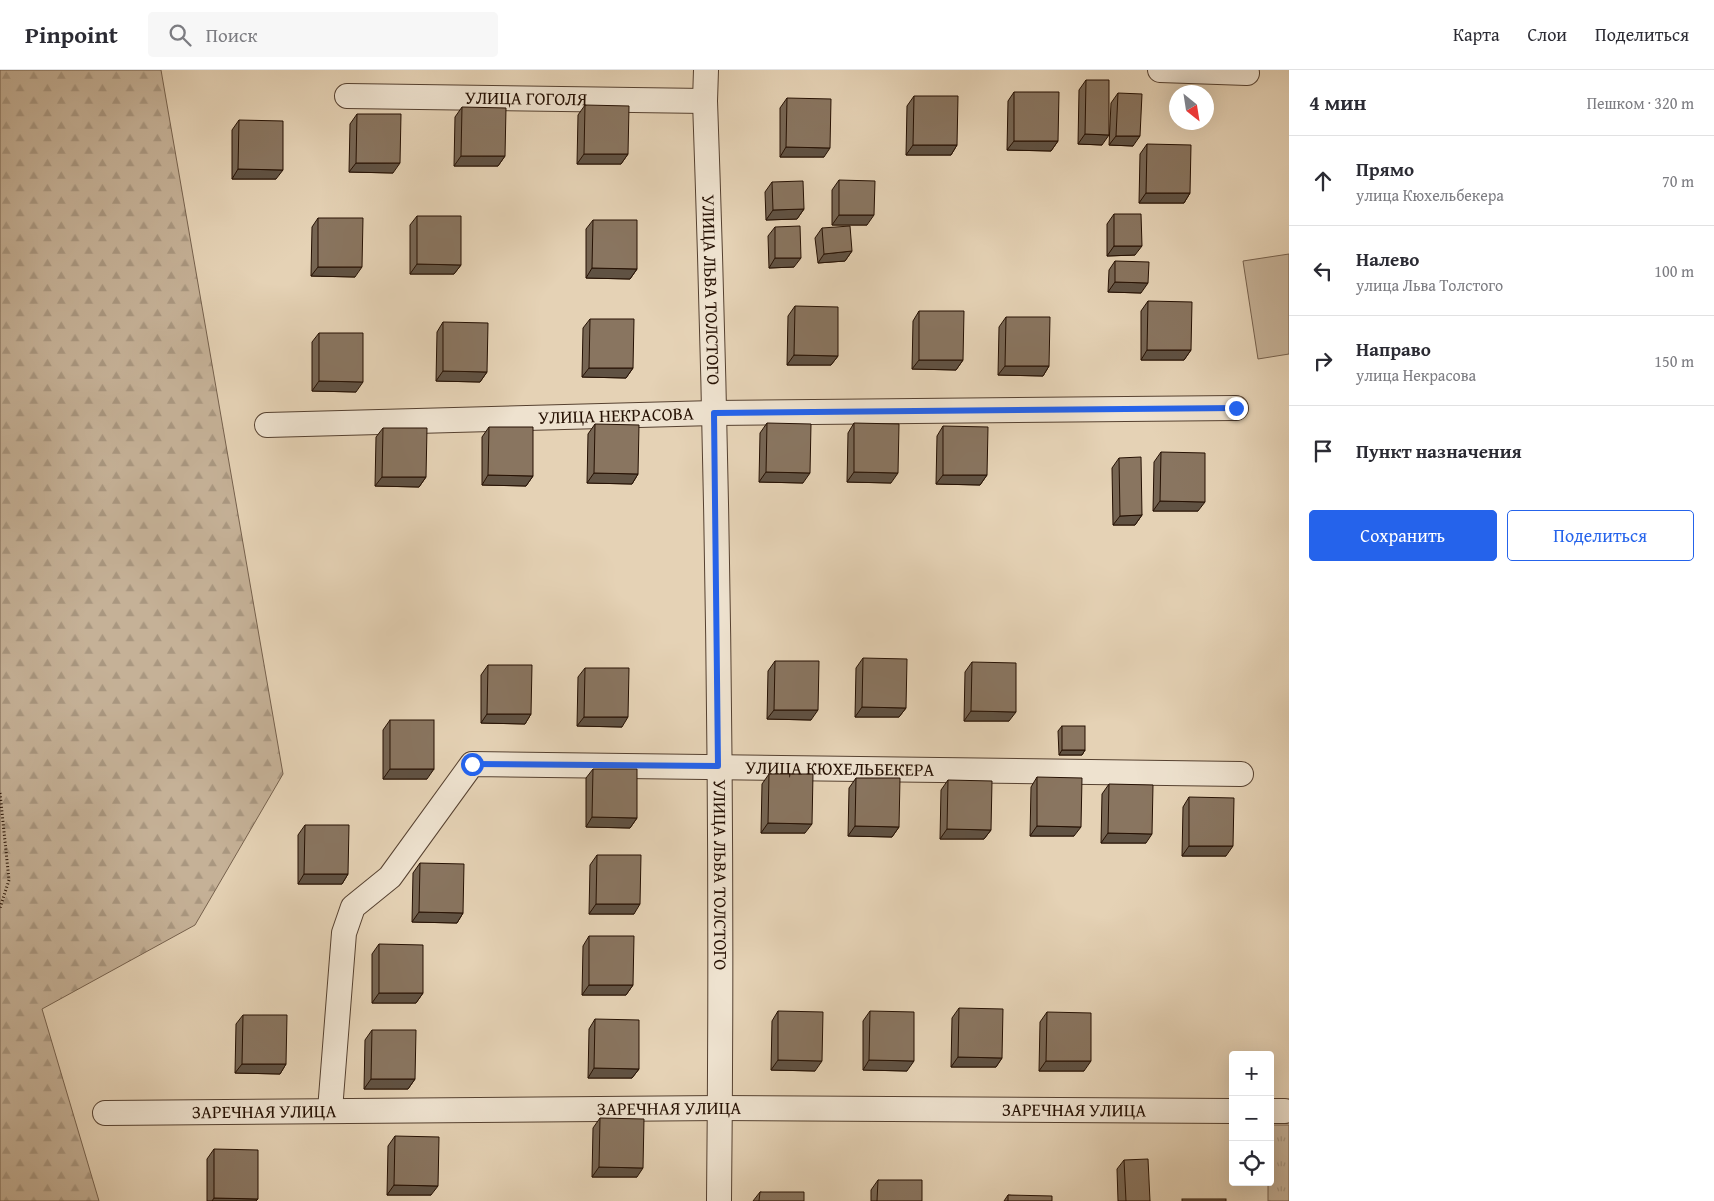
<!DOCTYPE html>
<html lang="ru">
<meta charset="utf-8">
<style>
:root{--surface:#fff;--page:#f7f7f7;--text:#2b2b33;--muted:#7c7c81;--line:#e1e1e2;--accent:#2563eb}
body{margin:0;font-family:"Gentium Book Plus",serif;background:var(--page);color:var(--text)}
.controls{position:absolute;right:15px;bottom:15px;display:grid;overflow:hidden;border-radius:5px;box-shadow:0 5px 20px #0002}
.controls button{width:45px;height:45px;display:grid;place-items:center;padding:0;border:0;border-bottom:1px solid var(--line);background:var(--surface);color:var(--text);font:25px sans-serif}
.compass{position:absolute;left:1169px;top:15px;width:45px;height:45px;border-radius:50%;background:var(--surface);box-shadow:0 5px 20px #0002;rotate:150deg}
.stop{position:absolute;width:15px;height:15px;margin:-11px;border:4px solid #2563eb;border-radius:50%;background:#fff}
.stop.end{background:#2563eb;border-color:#fff;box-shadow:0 1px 5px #0008}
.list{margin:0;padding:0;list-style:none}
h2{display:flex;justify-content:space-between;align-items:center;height:65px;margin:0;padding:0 20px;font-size:21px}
h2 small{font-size:16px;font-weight:400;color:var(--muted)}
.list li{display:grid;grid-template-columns:32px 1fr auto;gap:15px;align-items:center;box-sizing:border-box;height:90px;padding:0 20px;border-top:1px solid var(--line)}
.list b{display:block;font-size:19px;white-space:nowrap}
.list p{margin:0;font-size:16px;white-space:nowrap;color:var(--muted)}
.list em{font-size:16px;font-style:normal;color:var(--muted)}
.actions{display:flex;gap:10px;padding:15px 20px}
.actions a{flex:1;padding:11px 0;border:1px solid var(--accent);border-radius:5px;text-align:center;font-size:18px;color:var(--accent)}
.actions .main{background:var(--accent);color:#fff}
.icon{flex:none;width:28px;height:28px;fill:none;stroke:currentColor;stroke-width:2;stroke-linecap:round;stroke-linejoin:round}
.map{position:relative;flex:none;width:1289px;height:1131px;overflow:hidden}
header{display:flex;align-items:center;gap:30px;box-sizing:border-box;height:70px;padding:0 25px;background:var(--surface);border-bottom:1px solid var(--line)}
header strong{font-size:24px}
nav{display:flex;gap:28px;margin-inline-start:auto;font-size:18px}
.search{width:350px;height:45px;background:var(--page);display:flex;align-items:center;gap:12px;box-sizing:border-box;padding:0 18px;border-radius:5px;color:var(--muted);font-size:19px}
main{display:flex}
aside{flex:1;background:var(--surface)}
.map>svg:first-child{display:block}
.forest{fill:url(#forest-firs);stroke:#76614d}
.park{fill:url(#park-tufts);stroke:#76614d}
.pitch{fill:#c5b197;stroke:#76614d}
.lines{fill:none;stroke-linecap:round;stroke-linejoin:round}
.minor-casing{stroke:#564130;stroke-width:26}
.path{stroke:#261103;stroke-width:3;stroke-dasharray:1 2.5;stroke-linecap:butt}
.minor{stroke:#eee2cf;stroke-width:24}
.wall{fill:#766553;stroke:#261103}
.shaded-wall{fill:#605243;stroke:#261103}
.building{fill:#897560;stroke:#261103}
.route{stroke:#2563eb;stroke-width:6}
.labels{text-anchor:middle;stroke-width:4;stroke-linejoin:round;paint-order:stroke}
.street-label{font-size:18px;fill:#261103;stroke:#eee2cf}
</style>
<header>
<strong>Pinpoint</strong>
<div class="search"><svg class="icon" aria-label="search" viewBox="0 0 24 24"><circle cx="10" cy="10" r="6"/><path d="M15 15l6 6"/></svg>Поиск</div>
<nav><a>Карта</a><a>Слои</a><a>Поделиться</a></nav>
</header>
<main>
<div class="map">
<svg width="1289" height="1131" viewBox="0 0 1289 1131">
<defs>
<pattern id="forest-firs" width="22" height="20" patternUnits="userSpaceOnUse" patternTransform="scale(1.25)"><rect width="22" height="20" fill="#c5b197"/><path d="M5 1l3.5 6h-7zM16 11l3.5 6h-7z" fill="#a99780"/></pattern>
<pattern id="park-tufts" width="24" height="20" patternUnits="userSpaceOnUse" patternTransform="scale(1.25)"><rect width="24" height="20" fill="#c5b197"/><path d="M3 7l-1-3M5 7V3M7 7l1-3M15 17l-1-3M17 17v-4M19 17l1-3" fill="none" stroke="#a99780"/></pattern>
</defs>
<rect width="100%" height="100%" fill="#e5d2b5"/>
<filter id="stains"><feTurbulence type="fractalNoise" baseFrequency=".004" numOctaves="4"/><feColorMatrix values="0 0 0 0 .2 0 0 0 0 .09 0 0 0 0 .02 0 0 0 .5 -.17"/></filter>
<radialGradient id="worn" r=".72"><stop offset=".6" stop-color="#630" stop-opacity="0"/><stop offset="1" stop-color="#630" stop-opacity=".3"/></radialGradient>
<polygon class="forest" points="0,0 161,0 283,704 195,855 42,939 99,1131 0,1131"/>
<polygon class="park" points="1270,1055 1289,1055 1289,1131 1268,1131 1268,1112 1270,1112"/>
<polygon class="pitch" points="1289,184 1289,284 1258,289 1243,191"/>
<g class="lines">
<g class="minor-casing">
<g id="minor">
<path id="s1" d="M706,0L705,31C718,397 723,764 719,1131"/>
<polyline points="1160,0 1247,3"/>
<path id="s2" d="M347,26L705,31"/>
<path id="s3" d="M267,355L714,343L1236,338"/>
<path id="s4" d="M330,1040L344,863L353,837L390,807L472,694L1241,704"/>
<polyline points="1270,1041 1285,1041"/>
<path id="s5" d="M105,1043L720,1038L1233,1041"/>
</g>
</g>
<polyline class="path" points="0,723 9,810 0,838"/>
<use href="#minor" class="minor"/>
</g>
<g class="wall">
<polygon points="1086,10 1102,75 1078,74 1079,20"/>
<polygon points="1014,22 1058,71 1051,81 1007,80 1008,31"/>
<polygon points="1118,23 1133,76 1109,75 1111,33"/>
<polygon points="914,26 957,75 951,85 906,85 907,36"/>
<polygon points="787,28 824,87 780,87 780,38"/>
<polygon points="585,35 628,84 621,94 577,94 578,45"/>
<polygon points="462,37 505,86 498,96 454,96 455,47"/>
<polygon points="357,44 393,103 349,102 350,54"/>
<polygon points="239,50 276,109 232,109 232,60"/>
<polygon points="1147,74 1190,123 1184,133 1139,133 1140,84"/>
<polygon points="839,110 867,155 832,155 832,120"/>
<polygon points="772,112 804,139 797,149 766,150 765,122"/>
<polygon points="1114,144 1135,185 1107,186 1107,154"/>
<polygon points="417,146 461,195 454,204 410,204 410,155"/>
<polygon points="318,148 355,207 311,206 312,157"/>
<polygon points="593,150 637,199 630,209 586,208 586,159"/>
<polygon points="775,157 794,197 769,198 768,166"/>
<polygon points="822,158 852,181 845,191 818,193 815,168"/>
<polygon points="1115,191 1141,223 1108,222 1109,200"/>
<polygon points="1148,231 1191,280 1184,290 1141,290 1141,241"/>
<polygon points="795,236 838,286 831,295 787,295 788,246"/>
<polygon points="919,241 963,290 956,300 912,299 913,251"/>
<polygon points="1006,247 1049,296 1043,306 998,305 999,257"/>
<polygon points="590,249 633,298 626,308 582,307 583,258"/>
<polygon points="443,252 487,302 480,312 436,311 437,262"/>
<polygon points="319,263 356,322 312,321 312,272"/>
<polygon points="767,353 803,413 759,412 760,363"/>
<polygon points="854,353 891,413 847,412 848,363"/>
<polygon points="595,354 638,404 632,414 587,413 588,364"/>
<polygon points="943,356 987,405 980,415 936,414 937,366"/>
<polygon points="489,357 533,406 526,416 482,415 482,367"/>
<polygon points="383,358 426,407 419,417 375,416 376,367"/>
<polygon points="1161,382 1198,441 1153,441 1154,392"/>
<polygon points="1119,388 1142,445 1135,455 1113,455 1112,398"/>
<polygon points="863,588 906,638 899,647 855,647 856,598"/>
<polygon points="775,591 811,650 767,649 768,601"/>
<polygon points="972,592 1009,651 964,651 965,602"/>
<polygon points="488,595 531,644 525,654 481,653 481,605"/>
<polygon points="585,598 622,657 577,656 578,607"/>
<polygon points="390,650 427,709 383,709 383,660"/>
<polygon points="1062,656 1085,680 1082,685 1059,685 1058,661"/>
<polygon points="593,699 637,748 630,758 586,757 586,708"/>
<polygon points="769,704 805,763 761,763 762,714"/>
<polygon points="1037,707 1074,766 1030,766 1031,717"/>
<polygon points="856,708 899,757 892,767 848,766 849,718"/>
<polygon points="948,710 991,760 984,769 940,769 941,720"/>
<polygon points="1109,714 1146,773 1101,773 1102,724"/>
<polygon points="1189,727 1226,786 1182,786 1183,737"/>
<polygon points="305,755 348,804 342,814 298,814 298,765"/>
<polygon points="597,785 634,844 589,844 590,795"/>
<polygon points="420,793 463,843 457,853 412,852 413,803"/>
<polygon points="589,866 633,915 626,925 582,925 583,876"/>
<polygon points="379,874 423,923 416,933 372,933 372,884"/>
<polygon points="959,938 1002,988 996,997 951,997 952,948"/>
<polygon points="778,941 815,1001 771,1000 772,951"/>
<polygon points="870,941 907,1001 863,1000 863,951"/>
<polygon points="1047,942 1084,1001 1039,1001 1040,952"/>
<polygon points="243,945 286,994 280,1004 235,1003 236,954"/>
<polygon points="595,949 639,999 632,1008 588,1008 589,959"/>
<polygon points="372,960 415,1009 408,1019 364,1019 365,970"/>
<polygon points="600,1048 637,1107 592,1107 593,1058"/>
<polygon points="395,1066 431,1125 387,1125 388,1076"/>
<polygon points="214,1079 256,1131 207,1131 207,1089"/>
<polygon points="1124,1090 1150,1131 1118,1131 1117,1099"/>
<polygon points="878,1110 922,1131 871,1131 871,1120"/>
<polygon points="760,1122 804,1131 753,1131"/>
<polygon points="1008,1125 1052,1131 1004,1131"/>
</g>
<g class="shaded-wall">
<polygon points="1085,64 1109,65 1102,75 1078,74"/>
<polygon points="1116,66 1140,66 1133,76 1109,75"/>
<polygon points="1014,71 1058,71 1051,81 1007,80"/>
<polygon points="913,75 957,75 951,85 906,85"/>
<polygon points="786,77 830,78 824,87 780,87"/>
<polygon points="584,84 628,84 621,94 577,94"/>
<polygon points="461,86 505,86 498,96 454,96"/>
<polygon points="356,93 400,93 393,103 349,102"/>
<polygon points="238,99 283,100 276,109 232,109"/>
<polygon points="1146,123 1190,123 1184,133 1139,133"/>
<polygon points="804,139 797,149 766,150 773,140"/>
<polygon points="839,145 874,145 867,155 832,155"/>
<polygon points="1114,176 1142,176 1135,185 1107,186"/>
<polygon points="852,181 845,191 818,193 824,184"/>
<polygon points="775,188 801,188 794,197 769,198"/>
<polygon points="417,194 461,195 454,204 410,204"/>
<polygon points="318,197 362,197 355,207 311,206"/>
<polygon points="592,198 637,199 630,209 586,208"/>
<polygon points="1115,212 1148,213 1141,223 1108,222"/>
<polygon points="1147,280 1191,280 1184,290 1141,290"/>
<polygon points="794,285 838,286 831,295 787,295"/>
<polygon points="919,290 963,290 956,300 912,299"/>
<polygon points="1005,296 1049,296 1043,306 998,305"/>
<polygon points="589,298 633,298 626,308 582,307"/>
<polygon points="443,301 487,302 480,312 436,311"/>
<polygon points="319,311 363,312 356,322 312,321"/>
<polygon points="766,402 810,403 803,413 759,412"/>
<polygon points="854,402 898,403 891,413 847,412"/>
<polygon points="594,403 638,404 632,414 587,413"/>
<polygon points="488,405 533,406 526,416 482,415"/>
<polygon points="943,405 987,405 980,415 936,414"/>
<polygon points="382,407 426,407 419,417 375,416"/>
<polygon points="1160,431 1205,432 1198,441 1153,441"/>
<polygon points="1142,445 1135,455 1113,455 1120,446"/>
<polygon points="862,637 906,638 899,647 855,647"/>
<polygon points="774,640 818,640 811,650 767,649"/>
<polygon points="971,641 1016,642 1009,651 964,651"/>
<polygon points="487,644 531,644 525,654 481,653"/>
<polygon points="584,647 628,647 622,657 577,656"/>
<polygon points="1062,680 1085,680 1082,685 1059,685"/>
<polygon points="390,699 434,699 427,709 383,709"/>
<polygon points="592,747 637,748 630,758 586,757"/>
<polygon points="768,753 812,754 805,763 761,763"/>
<polygon points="855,756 899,757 892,767 848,766"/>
<polygon points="1037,756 1081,757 1074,766 1030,766"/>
<polygon points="947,759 991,760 984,769 940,769"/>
<polygon points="1108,763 1152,764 1146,773 1101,773"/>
<polygon points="1189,776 1233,776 1226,786 1182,786"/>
<polygon points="304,804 348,804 342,814 298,814"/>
<polygon points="596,834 640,834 634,844 589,844"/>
<polygon points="419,842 463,843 457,853 412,852"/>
<polygon points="589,915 633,915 626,925 582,925"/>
<polygon points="379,923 423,923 416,933 372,933"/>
<polygon points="958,987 1002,988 996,997 951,997"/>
<polygon points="778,990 822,991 815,1001 771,1000"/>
<polygon points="869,990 914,991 907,1001 863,1000"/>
<polygon points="1046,991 1091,991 1084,1001 1039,1001"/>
<polygon points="242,994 286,994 280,1004 235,1003"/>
<polygon points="594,998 639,999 632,1008 588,1008"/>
<polygon points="371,1009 415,1009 408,1019 364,1019"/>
<polygon points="599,1097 643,1098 637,1107 592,1107"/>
<polygon points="394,1115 438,1116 431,1125 387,1125"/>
<polygon points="214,1128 258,1129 256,1131 212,1131"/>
</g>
<g class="building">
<polygon points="1086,10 1109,10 1109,65 1085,64"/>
<polygon points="1014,22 1059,22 1058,71 1014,71"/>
<polygon points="1118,23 1142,24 1140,66 1116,66"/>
<polygon points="914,26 958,26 957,75 913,75"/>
<polygon points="787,28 831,29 830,78 786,77"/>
<polygon points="585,35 629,36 628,84 584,84"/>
<polygon points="462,37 506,38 505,86 461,86"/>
<polygon points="357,44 401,44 400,93 356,93"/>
<polygon points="239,50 283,51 283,100 238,99"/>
<polygon points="1147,74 1191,75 1190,123 1146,123"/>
<polygon points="839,110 875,111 874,145 839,145"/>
<polygon points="803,111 804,139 773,140 772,112"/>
<polygon points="1114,144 1141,144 1142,176 1114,176"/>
<polygon points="417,146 461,146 461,195 417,194"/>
<polygon points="318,148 363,148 362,197 318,197"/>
<polygon points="593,150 637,150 637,199 592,198"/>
<polygon points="800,156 801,188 775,188 775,157"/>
<polygon points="850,156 852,181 824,184 822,158"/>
<polygon points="1115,191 1149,192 1148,213 1115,212"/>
<polygon points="1148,231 1192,232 1191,280 1147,280"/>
<polygon points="795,236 838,237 838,286 794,285"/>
<polygon points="919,241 964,241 963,290 919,290"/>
<polygon points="1006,247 1050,247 1049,296 1005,296"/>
<polygon points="590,249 634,249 633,298 589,298"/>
<polygon points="443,252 488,253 487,302 443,301"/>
<polygon points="319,263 363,263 363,312 319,311"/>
<polygon points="767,353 811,354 810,403 766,402"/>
<polygon points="854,353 899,354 898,403 854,402"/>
<polygon points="595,354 639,355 638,404 594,403"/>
<polygon points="943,356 988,357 987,405 943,405"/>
<polygon points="489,357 533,357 533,406 488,405"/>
<polygon points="383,358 427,358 426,407 382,407"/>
<polygon points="1161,382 1205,383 1205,432 1160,431"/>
<polygon points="1141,387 1142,445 1120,446 1119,388"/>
<polygon points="863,588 907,589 906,638 862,637"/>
<polygon points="775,591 819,591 818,640 774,640"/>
<polygon points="972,592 1016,593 1016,642 971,641"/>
<polygon points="488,595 532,595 531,644 487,644"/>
<polygon points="585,598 629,598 628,647 584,647"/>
<rect x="390" y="650" width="44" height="49"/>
<rect x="1062" y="656" width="23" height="24"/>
<polygon points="593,699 637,699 637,748 592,747"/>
<polygon points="769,704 813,704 812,754 768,753"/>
<polygon points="1037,707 1082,708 1081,757 1037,756"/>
<polygon points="856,708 900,708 899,757 855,756"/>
<polygon points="948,710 992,711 991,760 947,759"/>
<polygon points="1109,714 1153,715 1152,764 1108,763"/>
<polygon points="1189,727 1234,728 1233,776 1189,776"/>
<polygon points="305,755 349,755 348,804 304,804"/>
<polygon points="597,785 641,785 640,834 596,834"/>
<polygon points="420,793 464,794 463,843 419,842"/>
<polygon points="589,866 634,866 633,915 589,915"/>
<polygon points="379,874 423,875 423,923 379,923"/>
<polygon points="959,938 1003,939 1002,988 958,987"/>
<polygon points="778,941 823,942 822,991 778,990"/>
<polygon points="870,941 914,942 914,991 869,990"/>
<polygon points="1047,942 1091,943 1091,991 1046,991"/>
<polygon points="243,945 287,945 286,994 242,994"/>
<polygon points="595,949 639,950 639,999 594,998"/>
<polygon points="372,960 416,960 415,1009 371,1009"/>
<polygon points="600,1048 644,1049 643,1098 599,1097"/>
<polygon points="395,1066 439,1067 438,1116 394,1115"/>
<polygon points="214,1079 258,1080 258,1129 214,1128"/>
<polygon points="1148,1089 1150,1131 1126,1131 1124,1090"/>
<polygon points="878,1110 922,1110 922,1131 877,1131"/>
<polygon points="760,1122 804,1122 804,1131 759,1131"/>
<polygon points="1008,1125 1052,1126 1052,1131 1008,1131"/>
<rect x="1182" y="1129" width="44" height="2"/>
</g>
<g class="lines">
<polyline class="route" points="472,694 718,696 714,343 1236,338"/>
</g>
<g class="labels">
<g class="street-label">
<text dy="6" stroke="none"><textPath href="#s2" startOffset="179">УЛИЦА ГОГОЛЯ</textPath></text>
<text dy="6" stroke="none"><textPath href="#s1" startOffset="220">УЛИЦА ЛЬВА ТОЛСТОГО</textPath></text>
<text dy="6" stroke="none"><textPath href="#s3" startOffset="349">УЛИЦА НЕКРАСОВА</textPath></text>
<text dy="6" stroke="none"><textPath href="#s4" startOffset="760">УЛИЦА КЮХЕЛЬБЕКЕРА</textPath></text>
<text dy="6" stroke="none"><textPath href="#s1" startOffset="805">УЛИЦА ЛЬВА ТОЛСТОГО</textPath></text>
<text dy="6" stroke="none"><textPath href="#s5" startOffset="564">ЗАРЕЧНАЯ УЛИЦА</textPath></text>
<text dy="6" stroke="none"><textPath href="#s5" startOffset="969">ЗАРЕЧНАЯ УЛИЦА</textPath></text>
<text dy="6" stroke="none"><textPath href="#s5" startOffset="159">ЗАРЕЧНАЯ УЛИЦА</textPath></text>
</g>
</g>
<rect width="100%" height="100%" filter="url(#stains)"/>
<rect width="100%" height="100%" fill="url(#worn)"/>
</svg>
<div class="controls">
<button>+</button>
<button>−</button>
<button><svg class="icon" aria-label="locate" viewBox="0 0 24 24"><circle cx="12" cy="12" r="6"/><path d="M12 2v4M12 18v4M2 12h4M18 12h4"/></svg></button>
</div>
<svg class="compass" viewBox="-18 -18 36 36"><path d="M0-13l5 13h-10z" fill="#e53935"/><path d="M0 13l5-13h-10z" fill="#7c7c81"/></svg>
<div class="stop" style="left:472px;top:694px"></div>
<div class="stop end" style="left:1236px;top:338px"></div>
</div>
<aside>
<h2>4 мин<small>Пешком · 320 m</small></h2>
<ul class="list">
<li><svg class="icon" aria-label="ahead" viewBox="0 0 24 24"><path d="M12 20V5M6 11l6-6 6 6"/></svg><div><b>Прямо</b><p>улица Кюхельбекера</p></div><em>70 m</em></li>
<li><svg class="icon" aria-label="left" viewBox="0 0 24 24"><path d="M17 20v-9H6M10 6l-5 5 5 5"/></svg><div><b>Налево</b><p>улица Льва Толстого</p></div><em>100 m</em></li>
<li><svg class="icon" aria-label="right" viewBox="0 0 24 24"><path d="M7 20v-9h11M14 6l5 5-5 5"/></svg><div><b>Направо</b><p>улица Некрасова</p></div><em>150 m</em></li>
<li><svg class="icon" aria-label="arrive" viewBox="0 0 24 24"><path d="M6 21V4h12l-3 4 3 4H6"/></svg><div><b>Пункт назначения</b></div></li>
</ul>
<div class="actions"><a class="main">Сохранить</a><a>Поделиться</a></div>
</aside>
</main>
